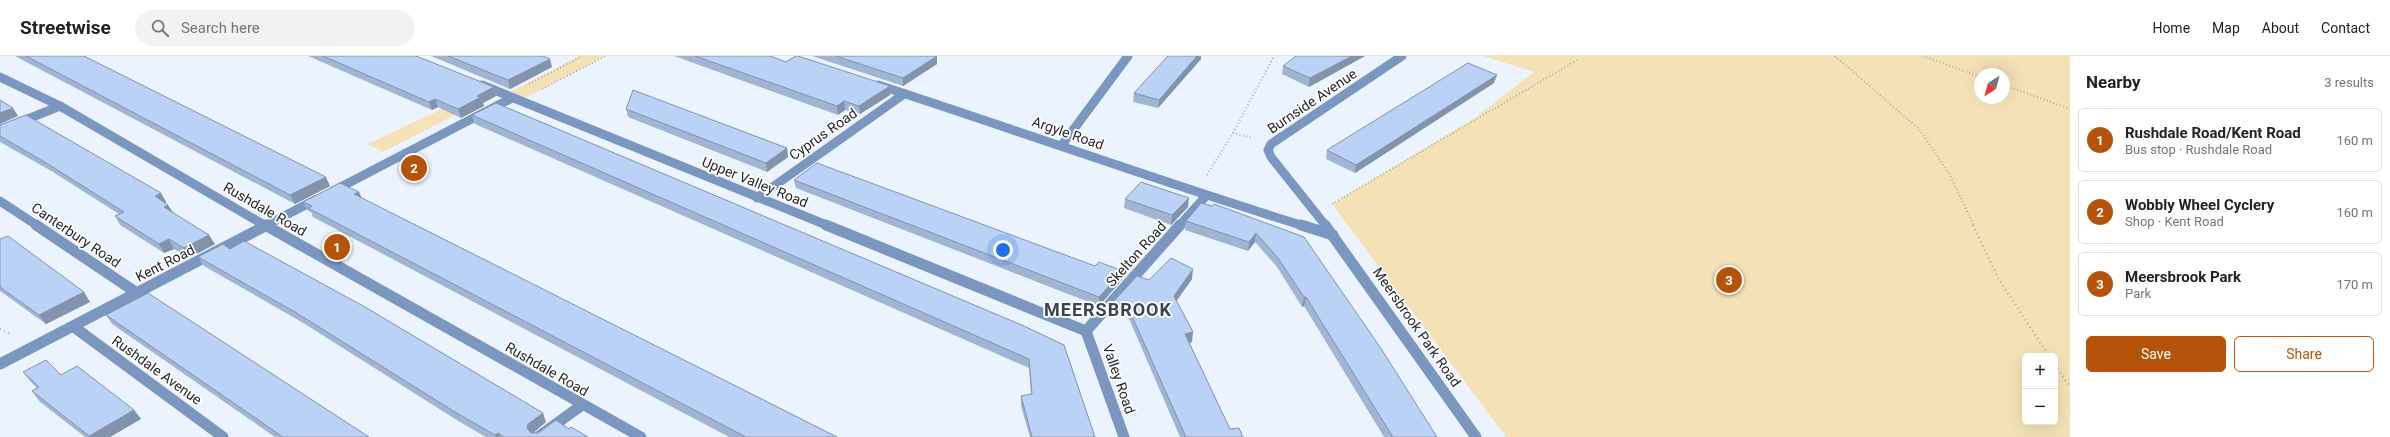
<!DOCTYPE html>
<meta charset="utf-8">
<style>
:root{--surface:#fff;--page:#f2f2f2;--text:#222;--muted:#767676;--line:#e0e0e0;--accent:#b45309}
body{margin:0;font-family:Roboto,sans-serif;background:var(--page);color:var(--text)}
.controls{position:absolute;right:12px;bottom:12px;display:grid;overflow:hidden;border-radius:6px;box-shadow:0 4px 16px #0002}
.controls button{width:36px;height:36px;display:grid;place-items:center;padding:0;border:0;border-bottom:1px solid var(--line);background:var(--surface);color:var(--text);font:20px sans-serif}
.compass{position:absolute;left:1974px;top:12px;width:36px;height:36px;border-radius:50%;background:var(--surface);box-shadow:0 4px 16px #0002;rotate:216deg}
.you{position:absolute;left:1003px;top:194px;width:14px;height:14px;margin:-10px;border:3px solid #fff;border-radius:50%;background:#1a73e8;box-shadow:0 0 0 6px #1a73e833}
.badge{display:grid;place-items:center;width:26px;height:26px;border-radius:50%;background:var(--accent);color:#fff;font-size:13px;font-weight:700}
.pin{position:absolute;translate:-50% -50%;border:2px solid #fff;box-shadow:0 1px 4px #0006}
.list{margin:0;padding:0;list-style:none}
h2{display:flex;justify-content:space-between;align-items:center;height:52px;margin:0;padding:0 16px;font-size:17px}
h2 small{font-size:13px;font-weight:400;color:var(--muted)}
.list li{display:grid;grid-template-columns:26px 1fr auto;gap:12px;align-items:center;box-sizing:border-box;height:64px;margin:0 8px 8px;padding:0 8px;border:1px solid var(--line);border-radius:6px}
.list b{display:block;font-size:15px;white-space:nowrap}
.list p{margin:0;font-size:13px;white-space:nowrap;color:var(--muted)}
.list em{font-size:13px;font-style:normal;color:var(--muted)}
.actions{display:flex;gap:8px;padding:12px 16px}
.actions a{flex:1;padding:9px 0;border:1px solid var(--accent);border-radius:6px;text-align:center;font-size:14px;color:var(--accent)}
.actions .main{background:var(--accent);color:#fff}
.icon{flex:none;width:22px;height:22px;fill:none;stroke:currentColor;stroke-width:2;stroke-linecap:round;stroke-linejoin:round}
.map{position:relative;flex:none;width:2070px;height:381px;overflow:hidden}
header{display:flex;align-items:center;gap:24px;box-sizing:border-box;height:56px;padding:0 20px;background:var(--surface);border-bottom:1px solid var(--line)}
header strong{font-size:19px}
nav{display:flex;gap:22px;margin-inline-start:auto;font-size:14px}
.search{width:280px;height:36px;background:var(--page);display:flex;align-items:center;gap:10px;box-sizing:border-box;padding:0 14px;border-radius:22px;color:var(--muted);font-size:15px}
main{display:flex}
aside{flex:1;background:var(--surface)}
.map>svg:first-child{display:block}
.green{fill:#f4e2b6;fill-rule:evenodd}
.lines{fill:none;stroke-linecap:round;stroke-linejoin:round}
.path-far1{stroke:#a9afb9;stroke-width:2;stroke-dasharray:1 2.5;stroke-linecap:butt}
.path{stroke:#a9afb9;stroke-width:2.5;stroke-dasharray:1 3.5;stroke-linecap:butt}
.minor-far1{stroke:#7b97c0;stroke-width:9}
.minor{stroke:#7b97c0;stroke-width:11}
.wall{fill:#a0b5d3}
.shaded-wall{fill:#8293ac}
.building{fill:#bad2f5;stroke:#8293ac}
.labels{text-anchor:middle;stroke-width:3.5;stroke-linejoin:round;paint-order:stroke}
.street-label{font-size:14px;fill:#1e2126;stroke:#fff}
.district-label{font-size:18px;font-weight:bold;letter-spacing:1px;fill:#3c434f;stroke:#fff}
</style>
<header>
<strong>Streetwise</strong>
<div class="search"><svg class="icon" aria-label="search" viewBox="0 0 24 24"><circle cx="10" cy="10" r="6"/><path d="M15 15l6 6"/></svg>Search here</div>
<nav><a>Home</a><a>Map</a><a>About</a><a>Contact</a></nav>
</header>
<main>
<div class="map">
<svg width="2070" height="381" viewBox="0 0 2070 381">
<rect width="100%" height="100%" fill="#ebf3ff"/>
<g class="green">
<polygon points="580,0 605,0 525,42 510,36"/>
<path d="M1483,0H2070V381H1506L1332,148L1475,62L1534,16ZM1980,18H2004V42H1980ZM2025,300H2055V366H2025Z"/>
<polygon points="467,41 478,47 383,96 368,88"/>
</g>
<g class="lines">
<g class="path-far1">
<polyline points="1835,0 1919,73 1949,117 1974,170"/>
<polyline points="1923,0 1980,21"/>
<polyline points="529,28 582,0"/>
<polyline points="2004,29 2070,53"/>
<polyline points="542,33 606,0"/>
<polyline points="1233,77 1274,0"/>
<polyline points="1207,119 1233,77 1253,82"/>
<polyline points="1332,148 1579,3"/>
</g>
<g class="path">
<polyline points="1973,169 1998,222 2049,300"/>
<polyline points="0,273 12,279"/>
<polyline points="2055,309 2070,331"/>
</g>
<g class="minor-far1">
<polyline points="0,21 60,50 266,170"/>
<polyline points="482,29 829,170"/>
<path d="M878,29C1020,75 1161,126 1304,170"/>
<polyline points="0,74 60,50"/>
<polyline points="1062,89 1128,0"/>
<polyline points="333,135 512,42"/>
<polyline points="757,142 904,38"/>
<polyline points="0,145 38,170"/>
<polyline points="265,170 317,143"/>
<polyline points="1179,170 1206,140"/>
<polyline points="1326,170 1271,101 1268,94 1271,88 1402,0"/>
</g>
<g class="minor">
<polyline points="36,169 137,237"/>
<polyline points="265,169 641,381"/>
<polyline points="826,169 1086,275"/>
<polyline points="1301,169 1333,179"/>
<polyline points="1325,169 1476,381"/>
<polyline points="74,271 223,381"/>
<polyline points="1086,275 1180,169"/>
<polyline points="1086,275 1124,381"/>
<polyline points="0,308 267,169"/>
<polyline points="538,381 582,349"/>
</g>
</g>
<g class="wall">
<polygon points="15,0 84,0 330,130 295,148"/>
<polygon points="308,0 416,0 494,31 496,40 483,47 484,50 461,62 438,51 432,54"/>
<polygon points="431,0 543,0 552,11 510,33"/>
<polygon points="674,0 770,0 786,6 890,39 860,58 845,54 838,59"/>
<polygon points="812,0 937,0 937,8 903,30"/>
<polygon points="1296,0 1365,0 1309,31 1282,18 1283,10"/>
<polygon points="1201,3 1158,52 1133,46 1134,37"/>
<polygon points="1494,27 1355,117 1326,103 1327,94"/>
<polygon points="626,53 787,92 788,101 767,116 628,61"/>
<polygon points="472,59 1024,270 1095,381 1030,381 1021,350 1021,340 1031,338 1029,312 475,68"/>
<polygon points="0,69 161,137 166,146 165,147 173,157 215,188 189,202 174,193 164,197 120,169 115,160 119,158 53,116 0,86"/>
<polygon points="794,124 1095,210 1123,215 1122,224 1099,250 796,132"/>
<polygon points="359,136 362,143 837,381 729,381 313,161 311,156 308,155 303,146"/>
<polygon points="1125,143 1188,151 1171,169 1124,152"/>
<polygon points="1186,165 1304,181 1437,381 1384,381 1304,250 1302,251 1277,211 1255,186 1248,195 1185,174"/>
<polygon points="0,183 90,246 46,268 0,235"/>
<polygon points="230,193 546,366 532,377 569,373 588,381 486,381 460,366 300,265 204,210 198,201"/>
<polygon points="1192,223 1176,245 1192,286 1189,287 1230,373 1243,381 1180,381 1127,258 1113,256 1113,246 1149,224"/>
<polygon points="106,259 369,381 275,381 112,268"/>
<polygon points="23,316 61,319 134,354 141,363 110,381 85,381 39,345 32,335 37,332 30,325"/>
</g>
<g class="shaded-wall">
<polygon points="937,0 937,8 903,30 903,22"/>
<polygon points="1197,0 1201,0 1201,3 1158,52 1159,44"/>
<polygon points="1352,0 1365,0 1309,31 1310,22"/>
<polygon points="550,3 552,11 510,33 508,24"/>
<polygon points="1497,19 1494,27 1355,117 1356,109"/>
<polygon points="890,30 890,39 860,58 859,50"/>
<polygon points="494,31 496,40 483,47 484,50 461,62 458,53 477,40"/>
<polygon points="435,43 438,51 432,54 429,46"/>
<polygon points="844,45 845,54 838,59 837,50"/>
<polygon points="13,52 18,60 0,68 0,57"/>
<polygon points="787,92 788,101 767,116 766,107"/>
<polygon points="326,121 330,130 295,148 290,139"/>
<polygon points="359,136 363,145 354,138"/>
<polygon points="161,137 166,146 160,149 155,140"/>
<polygon points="1189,142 1188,151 1171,169 1172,159"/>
<polygon points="168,149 174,158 164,151"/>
<polygon points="1256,177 1255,186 1248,195 1249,186"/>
<polygon points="209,179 215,188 189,202 184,192"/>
<polygon points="169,183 174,193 164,197 159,188"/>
<polygon points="1193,213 1192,223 1173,250 1174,240"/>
<polygon points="1123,215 1122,224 1099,250 1099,241"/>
<polygon points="84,236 90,246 46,268 39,259"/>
<polygon points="1304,241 1306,241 1304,250 1302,251"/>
<polygon points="1193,276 1192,286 1184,288 1185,278"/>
<polygon points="134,354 141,363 110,381 90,381 89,380"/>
<polygon points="543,357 546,366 532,378 531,381 527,372 528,368"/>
<polygon points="498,377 500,381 496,381 495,379"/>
</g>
<g class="building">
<polygon points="26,0 84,0 326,121 290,139"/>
<polygon points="323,0 416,0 494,31 477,40 481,41 458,53 435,43 429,46"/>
<polygon points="448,0 543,0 550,3 508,24"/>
<polygon points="695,0 770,0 786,6 796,0 798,0 890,30 859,50 844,45 837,50"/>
<polygon points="836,0 937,0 903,22"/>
<polygon points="1168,0 1197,0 1159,44 1134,37"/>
<polygon points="1296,0 1352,0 1310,22 1283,10"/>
<polygon points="1468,7 1497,19 1356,109 1327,94"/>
<polygon points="633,34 787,92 766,107 626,53"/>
<polygon points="0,44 13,52 0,57"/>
<polygon points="496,47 1024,270 1064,289 1095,381 1032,381 1021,340 1032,338 1029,303 472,59"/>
<polygon points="26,59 161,137 155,140 168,149 164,151 209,179 184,192 169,183 159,188 115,160 124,156 48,108 0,80 0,69"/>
<polygon points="817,107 1095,210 1099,206 1123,215 1099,241 794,124"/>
<polygon points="1141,126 1189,142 1172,159 1125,143"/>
<polygon points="340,127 359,136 354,138 837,381 746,381 308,152 312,150 303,146"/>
<polygon points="1201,147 1212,150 1214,148 1304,181 1380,291 1437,381 1393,381 1306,241 1304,241 1278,202 1256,177 1249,186 1186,165"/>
<polygon points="8,180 84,236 39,259 0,231 0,183"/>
<polygon points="244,185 365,251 543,357 528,368 527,372 531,377 538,377 556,364 569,373 571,371 588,381 504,381 498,377 495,379 455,356 295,256 198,201 223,188 230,193"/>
<polygon points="1171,202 1193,213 1174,240 1193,276 1185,278 1230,373 1239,372 1243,381 1186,381 1127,249 1113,246 1137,220 1149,224"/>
<polygon points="148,237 369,381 283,381 106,259"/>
<polygon points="46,304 61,319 77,310 134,354 89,380 32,335 39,331 23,316"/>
</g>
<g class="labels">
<g class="street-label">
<text transform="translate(1312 45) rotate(-34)" y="5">Burnside Avenue</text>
<text transform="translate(1068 77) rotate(19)" y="5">Argyle Road</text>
<text transform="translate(823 78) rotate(-35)" y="5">Cyprus Road</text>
<text transform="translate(755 126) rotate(22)" y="5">Upper Valley Road</text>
<text transform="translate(265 153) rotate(30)" y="5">Rushdale Road</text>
<text transform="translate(76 179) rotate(34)" y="5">Canterbury Road</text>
<text transform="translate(1136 198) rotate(-48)" y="5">Skelton Road</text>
<text transform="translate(165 207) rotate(-27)" y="5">Kent Road</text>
<text transform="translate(1417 271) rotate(55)" y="5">Meersbrook Park Road</text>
<text transform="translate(547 313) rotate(30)" y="5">Rushdale Road</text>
<text transform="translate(157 314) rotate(36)" y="5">Rushdale Avenue</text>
<text transform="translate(1119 323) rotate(71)" y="5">Valley Road</text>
</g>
<g class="district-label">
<text x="1108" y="260">MEERSBROOK</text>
</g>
</g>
</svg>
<div class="controls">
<button>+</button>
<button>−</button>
</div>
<svg class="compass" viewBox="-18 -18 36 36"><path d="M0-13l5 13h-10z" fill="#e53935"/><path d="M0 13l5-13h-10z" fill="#767676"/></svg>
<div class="you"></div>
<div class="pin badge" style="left:337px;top:191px">1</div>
<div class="pin badge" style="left:414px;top:112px">2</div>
<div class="pin badge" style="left:1729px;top:224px">3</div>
</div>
<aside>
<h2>Nearby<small>3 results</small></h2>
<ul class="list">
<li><span class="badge">1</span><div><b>Rushdale Road/Kent Road</b><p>Bus stop · Rushdale Road</p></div><em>160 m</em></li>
<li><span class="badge">2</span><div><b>Wobbly Wheel Cyclery</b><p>Shop · Kent Road</p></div><em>160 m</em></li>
<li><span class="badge">3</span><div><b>Meersbrook Park</b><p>Park</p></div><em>170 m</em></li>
</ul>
<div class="actions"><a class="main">Save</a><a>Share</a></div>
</aside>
</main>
